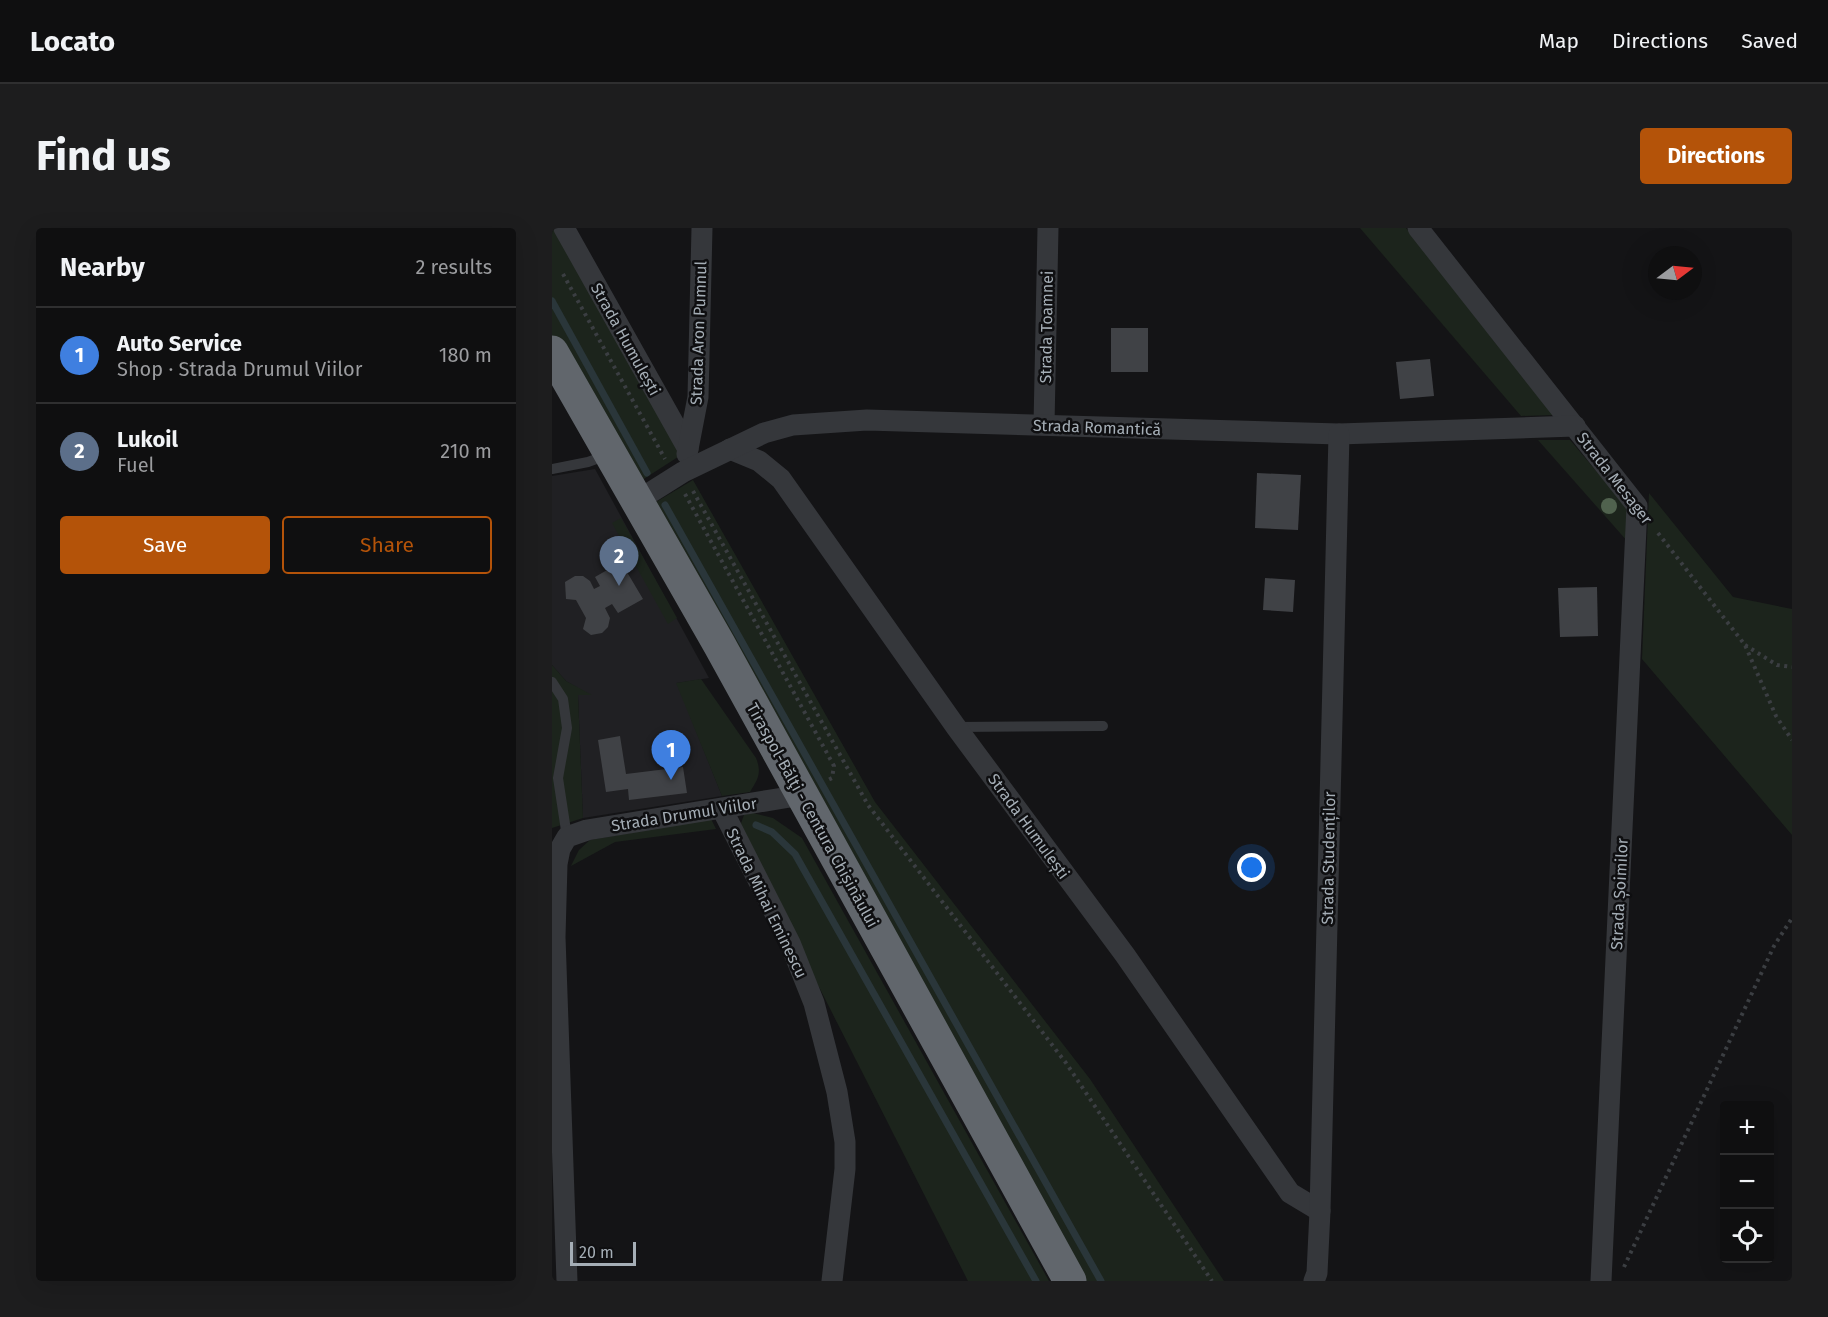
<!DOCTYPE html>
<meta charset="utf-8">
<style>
:root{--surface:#0f0f10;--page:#1d1d1e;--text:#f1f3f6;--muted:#9b9c9f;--line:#2f2f30;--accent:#b45309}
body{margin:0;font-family:"Fira Sans",sans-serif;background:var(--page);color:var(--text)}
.controls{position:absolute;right:18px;bottom:18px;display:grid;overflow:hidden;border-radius:6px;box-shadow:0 6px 24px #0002}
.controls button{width:54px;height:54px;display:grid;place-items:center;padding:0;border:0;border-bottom:2px solid var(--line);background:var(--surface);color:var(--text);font:30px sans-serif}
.compass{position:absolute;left:1096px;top:18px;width:54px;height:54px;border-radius:50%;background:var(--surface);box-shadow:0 6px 24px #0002;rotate:74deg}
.scale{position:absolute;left:18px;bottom:15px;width:66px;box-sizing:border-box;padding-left:6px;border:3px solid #a5aeb6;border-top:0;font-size:16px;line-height:21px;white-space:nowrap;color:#a5aeb6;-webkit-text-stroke:4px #0f0f11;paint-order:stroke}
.you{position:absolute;left:700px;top:640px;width:21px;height:21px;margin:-15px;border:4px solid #fff;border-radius:50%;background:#1a73e8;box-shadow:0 0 0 9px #1a73e833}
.badge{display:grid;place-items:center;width:39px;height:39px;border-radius:50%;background:var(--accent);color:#fff;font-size:20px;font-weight:700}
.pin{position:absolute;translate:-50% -50px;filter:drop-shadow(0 2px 3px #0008)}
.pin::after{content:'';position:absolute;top:32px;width:21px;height:18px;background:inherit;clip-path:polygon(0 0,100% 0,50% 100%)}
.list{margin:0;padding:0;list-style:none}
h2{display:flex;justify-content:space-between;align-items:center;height:78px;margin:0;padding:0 24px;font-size:26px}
h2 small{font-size:20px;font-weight:400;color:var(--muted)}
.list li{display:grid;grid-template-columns:39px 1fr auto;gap:18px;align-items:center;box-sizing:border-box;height:96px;padding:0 24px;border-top:2px solid var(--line)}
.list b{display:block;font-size:22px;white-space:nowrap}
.list p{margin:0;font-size:20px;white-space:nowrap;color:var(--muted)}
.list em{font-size:20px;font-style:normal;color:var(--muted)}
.actions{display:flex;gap:12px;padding:18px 24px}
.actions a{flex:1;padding:14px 0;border:2px solid var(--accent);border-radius:6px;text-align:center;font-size:21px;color:var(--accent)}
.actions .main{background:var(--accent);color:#fff}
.icon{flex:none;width:33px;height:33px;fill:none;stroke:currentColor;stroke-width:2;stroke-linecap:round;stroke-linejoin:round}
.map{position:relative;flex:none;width:1240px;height:1053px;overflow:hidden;border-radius:6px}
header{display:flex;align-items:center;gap:36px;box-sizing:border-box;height:84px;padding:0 30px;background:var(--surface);border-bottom:2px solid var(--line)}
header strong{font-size:28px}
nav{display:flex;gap:33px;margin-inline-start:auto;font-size:21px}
.intro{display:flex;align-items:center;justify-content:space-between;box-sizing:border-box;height:144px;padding:0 36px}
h1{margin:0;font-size:42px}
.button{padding:15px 27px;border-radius:6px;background:var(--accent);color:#fff;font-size:21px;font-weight:700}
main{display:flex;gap:36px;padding:0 36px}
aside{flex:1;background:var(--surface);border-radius:6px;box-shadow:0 6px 24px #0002}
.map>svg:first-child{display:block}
.built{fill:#202023}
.green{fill:#1c241c}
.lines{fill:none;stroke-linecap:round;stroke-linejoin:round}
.stream{stroke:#2a363a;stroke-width:7}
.building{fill:#404246}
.path{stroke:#3b3e42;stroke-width:4;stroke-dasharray:3 4.5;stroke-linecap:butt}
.lane{stroke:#35373b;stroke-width:10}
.street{stroke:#35373b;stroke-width:21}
.highway{stroke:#61666c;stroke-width:33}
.tree{fill:#50624e}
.labels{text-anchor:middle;stroke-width:5;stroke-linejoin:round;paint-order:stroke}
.street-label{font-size:16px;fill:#a5aeb6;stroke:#0f0f11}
</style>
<header>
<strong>Locato</strong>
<nav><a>Map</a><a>Directions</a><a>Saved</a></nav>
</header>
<div class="intro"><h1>Find us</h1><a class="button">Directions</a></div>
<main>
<aside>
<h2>Nearby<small>2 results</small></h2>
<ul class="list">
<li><span class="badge" style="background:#3f7fe0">1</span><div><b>Auto Service</b><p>Shop · Strada Drumul Viilor</p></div><em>180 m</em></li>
<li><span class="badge" style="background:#5c6f8a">2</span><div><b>Lukoil</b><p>Fuel</p></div><em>210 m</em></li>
</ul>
<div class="actions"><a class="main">Save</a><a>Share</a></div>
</aside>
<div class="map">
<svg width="1240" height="1053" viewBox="0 0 1240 1053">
<rect width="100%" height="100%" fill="#141416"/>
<polygon class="built" points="43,241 157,450 125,455 170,568 31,590 26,467 38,467 14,453 0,437 0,248"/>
<g class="green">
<polygon points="0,0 2,0 129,227 84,256 0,109"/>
<polygon points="808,0 854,0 1003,187 969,188"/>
<polygon points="986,212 1018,212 1078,283 1076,314"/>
<polygon points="141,252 323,574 538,851 672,1053 531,1053 99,277"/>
<polygon points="1097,265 1181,369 1240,381 1240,607 1090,431"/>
<polygon points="69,290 125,390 116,396 60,295"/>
<polygon points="0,437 14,453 40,467 26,467 31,590 0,600"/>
<path d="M149,451L204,530C210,545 206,551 198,564L170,568L124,455Z"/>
<polygon points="201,585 221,590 250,610 497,1053 416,1053 187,601 192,587"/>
<polygon points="159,591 164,601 63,614 19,638 27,622 38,612"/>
</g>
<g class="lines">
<g class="stream">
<polyline points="0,73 95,245"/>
<polyline points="113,277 549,1053"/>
<polyline points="204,597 220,604 243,626 484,1053"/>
</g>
</g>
<g class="building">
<rect x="559" y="100" width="37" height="44"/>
<polygon points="878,131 882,168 848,171 844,134"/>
<polygon points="705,245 749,247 746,302 703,300"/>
<polygon points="69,334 91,371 66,385 60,376 53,380 58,390 56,399 50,405 39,407 31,401 34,390 24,372 14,371 13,354 23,348 31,348 38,353 42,361 48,358 43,349"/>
<polygon points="713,350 743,352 741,384 711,382"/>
<polygon points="1045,359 1046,408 1008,409 1006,360"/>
<polygon points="68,508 74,546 131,539 135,565 77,572 76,561 54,564 46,512"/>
</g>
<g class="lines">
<g class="path">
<polyline points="11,46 113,231"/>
<polyline points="141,263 316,577 514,835 660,1053"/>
<polyline points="133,266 282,538 280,550 274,553"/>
<polyline points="1106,305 1193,417 1224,488 1240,512"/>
<polyline points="1193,417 1225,437 1240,439"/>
<polyline points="1072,1039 1222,718 1240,690"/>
</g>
<g class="lane">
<polyline points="0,241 36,234 55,227"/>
<polyline points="0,454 11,471 15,500 6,550 15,609"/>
<polyline points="405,499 551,498"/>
</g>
<g class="street">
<polyline points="12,0 136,221"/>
<polyline points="866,0 1085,278 1049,1053"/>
<polyline points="492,197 496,0"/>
<polyline points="178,221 207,233 229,251 404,499 573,727 738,965 768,983"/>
<polyline points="135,226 146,169 150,0"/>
<polyline points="85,273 131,244 212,205 241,197 315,192 787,206 1023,198"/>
<polyline points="170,581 238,715 262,775 285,864 293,914 293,941 280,1053"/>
<polyline points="15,1053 3,709 5,636 8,621 15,609 35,602 250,567"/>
<polyline points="762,1053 765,1045 768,983 787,206"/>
</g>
<polyline class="highway" points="0,124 167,416 518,1053"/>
</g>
<circle class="tree" cx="1057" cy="278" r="8"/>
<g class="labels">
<g class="street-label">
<text transform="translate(494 99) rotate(-89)" y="6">Strada Toamnei</text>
<text transform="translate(146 105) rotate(-88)" y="6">Strada Aron Pumnul</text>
<text transform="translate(74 111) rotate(61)" y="6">Strada Humulești</text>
<text transform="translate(545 199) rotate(2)" y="6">Strada Romantică</text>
<text transform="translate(1063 250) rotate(52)" y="6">Strada Mesager</text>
<text transform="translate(132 586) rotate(-9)" y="6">Strada Drumul Viilor</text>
<text transform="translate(261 587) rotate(61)" y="6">Tiraspol-Bălţi - Centura Chișinăului</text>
<text transform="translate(477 598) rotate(54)" y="6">Strada Humulești</text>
<text transform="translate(776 630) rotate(-89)" y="6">Strada Studenților</text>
<text transform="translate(1067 666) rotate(-87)" y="6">Strada Șoimilor</text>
<text transform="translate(215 675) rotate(64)" y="6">Strada Mihai Eminescu</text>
</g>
</g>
</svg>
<div class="controls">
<button>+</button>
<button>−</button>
<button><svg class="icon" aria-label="locate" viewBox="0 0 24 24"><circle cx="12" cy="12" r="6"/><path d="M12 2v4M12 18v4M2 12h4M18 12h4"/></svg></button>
</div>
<svg class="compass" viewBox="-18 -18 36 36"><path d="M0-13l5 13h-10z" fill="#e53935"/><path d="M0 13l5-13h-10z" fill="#9b9c9f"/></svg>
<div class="scale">20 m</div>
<div class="you"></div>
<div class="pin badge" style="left:119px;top:552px;background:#3f7fe0">1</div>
<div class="pin badge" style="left:67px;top:358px;background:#5c6f8a">2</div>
</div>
</main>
